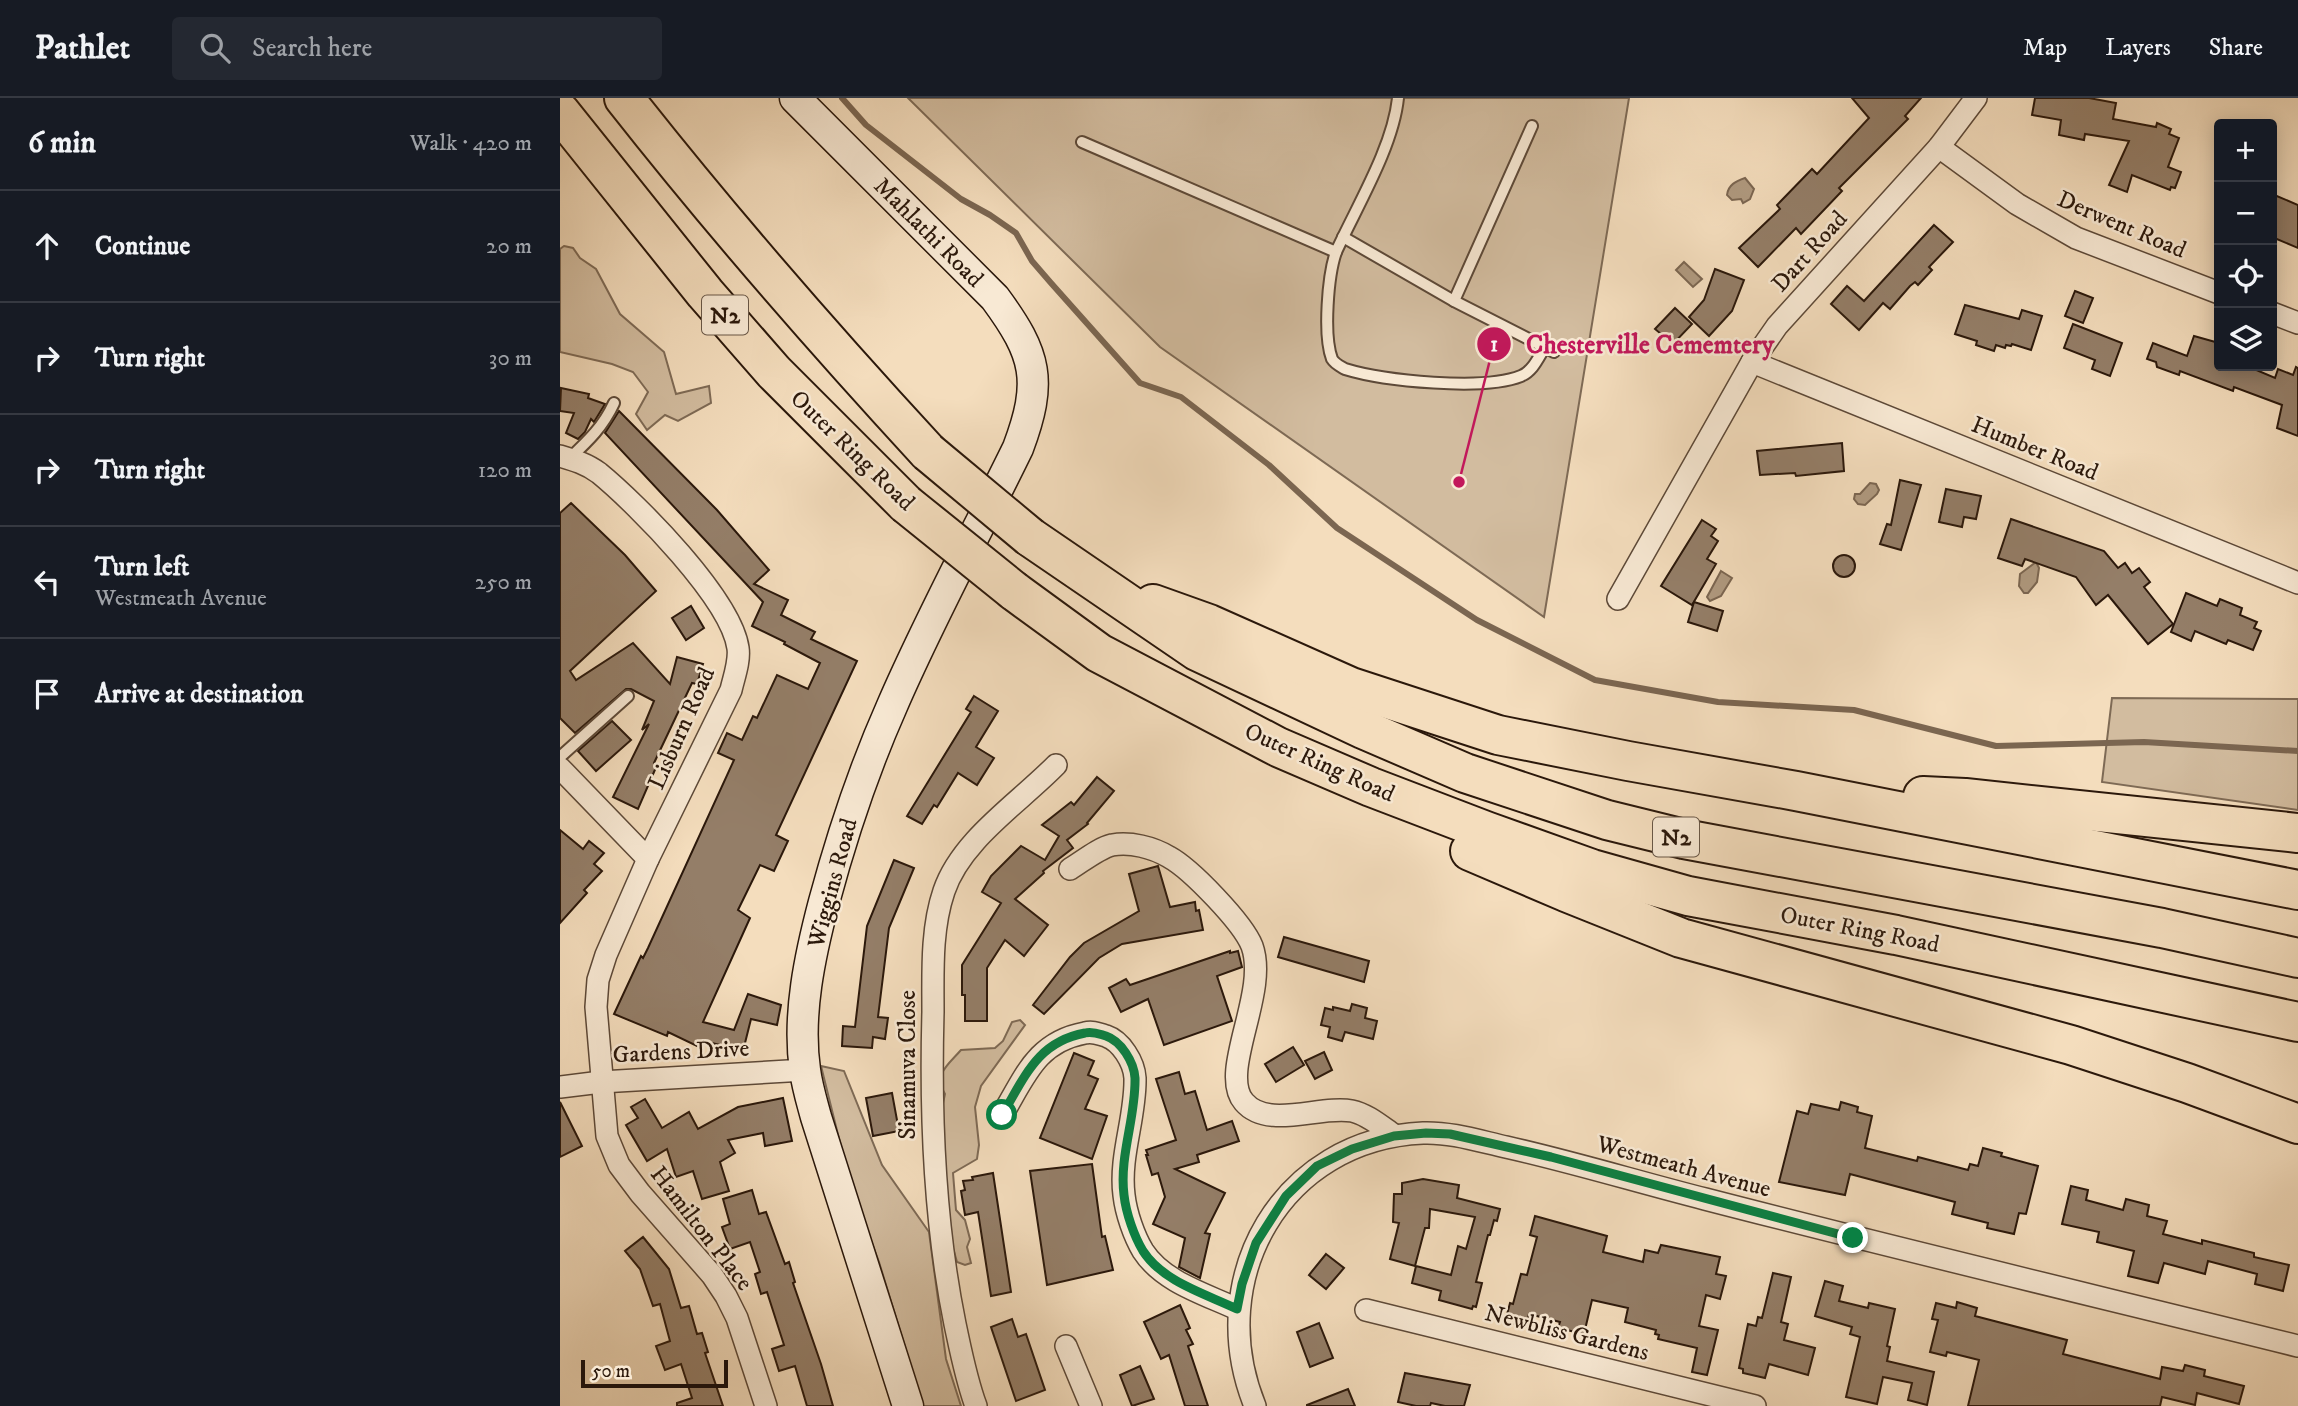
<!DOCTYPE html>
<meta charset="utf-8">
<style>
:root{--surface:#171b24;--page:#242831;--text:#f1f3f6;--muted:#9ea1a6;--line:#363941}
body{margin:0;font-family:"IM FELL DW Pica",serif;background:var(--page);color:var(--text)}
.controls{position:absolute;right:21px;top:21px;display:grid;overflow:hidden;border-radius:7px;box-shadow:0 4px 18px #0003}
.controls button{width:63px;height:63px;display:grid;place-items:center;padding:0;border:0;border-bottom:2px solid var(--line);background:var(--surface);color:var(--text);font:35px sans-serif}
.scale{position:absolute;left:21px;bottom:18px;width:147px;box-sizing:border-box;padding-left:7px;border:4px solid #2b180b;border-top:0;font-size:19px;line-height:24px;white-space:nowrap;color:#2b180b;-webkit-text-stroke:5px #f8e9d4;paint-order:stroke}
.stop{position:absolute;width:21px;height:21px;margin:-16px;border:5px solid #0b8043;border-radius:50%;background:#fff}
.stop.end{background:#0b8043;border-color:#fff;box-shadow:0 2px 7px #0008}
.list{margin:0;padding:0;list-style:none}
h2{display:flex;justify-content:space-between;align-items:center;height:91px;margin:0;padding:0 28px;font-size:30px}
h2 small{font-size:23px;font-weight:400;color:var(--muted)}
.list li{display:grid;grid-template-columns:46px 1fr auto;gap:21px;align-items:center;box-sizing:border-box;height:112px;padding:0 28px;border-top:2px solid var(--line)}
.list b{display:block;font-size:26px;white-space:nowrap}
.list p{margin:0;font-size:23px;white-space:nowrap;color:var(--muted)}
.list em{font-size:23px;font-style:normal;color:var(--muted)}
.icon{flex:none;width:38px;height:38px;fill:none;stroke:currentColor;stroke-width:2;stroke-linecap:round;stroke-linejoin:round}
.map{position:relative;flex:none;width:1738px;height:1308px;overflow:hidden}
header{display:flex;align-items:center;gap:42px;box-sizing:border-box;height:98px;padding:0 35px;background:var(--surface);border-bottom:2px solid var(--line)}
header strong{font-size:33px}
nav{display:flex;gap:38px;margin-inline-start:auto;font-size:24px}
.search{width:490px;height:63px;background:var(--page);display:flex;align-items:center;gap:18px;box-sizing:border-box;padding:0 24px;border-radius:7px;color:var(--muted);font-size:26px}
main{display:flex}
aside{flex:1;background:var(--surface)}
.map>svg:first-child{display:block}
.green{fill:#d2bc9f;stroke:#7e6a55;stroke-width:2}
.water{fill:#b09a80;stroke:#7b6651;stroke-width:2}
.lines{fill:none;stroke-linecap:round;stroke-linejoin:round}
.stream{stroke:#7b6651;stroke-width:6}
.building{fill:#947e68;stroke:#2b180b;stroke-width:2}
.lane-casing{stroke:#5d4938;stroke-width:14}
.street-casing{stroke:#5d4938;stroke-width:24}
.secondary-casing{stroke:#2b180b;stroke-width:33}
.highway-casing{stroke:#2b180b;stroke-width:42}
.lane{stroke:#f8e9d4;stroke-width:10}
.street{stroke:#f8e9d4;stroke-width:21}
.secondary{stroke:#f8e9d4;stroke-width:30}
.highway{stroke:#f4ddbd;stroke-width:38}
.highway-bridge-casing{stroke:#2b180b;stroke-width:42;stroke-linecap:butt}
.highway-bridge{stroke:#f4ddbd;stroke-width:38}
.route{stroke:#0b8043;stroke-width:9}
.labels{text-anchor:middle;stroke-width:5;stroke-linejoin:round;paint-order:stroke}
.shield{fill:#f8e9d4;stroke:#685747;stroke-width:2}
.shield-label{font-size:23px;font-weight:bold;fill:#2b180b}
.street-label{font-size:24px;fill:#2b180b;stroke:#f8e9d4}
.leader{fill:none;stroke:#c2185b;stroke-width:2.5}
.callout-dot{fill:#c2185b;stroke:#f8e9d4;stroke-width:2.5}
.mark-label{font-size:21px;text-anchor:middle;font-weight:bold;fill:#fff}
.callout-label{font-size:26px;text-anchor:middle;font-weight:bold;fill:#c2185b;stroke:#f8e9d4;stroke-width:5;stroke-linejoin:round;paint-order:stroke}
</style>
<header>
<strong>Pathlet</strong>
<div class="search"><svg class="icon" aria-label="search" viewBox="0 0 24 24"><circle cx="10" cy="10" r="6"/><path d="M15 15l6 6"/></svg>Search here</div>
<nav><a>Map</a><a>Layers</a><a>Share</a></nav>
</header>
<main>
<aside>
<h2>6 min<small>Walk · 420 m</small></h2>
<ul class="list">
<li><svg class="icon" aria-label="ahead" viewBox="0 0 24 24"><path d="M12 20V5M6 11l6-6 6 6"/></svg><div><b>Continue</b></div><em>20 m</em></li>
<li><svg class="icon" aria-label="right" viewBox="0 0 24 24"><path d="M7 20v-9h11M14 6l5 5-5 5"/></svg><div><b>Turn right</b></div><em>30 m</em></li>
<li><svg class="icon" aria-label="right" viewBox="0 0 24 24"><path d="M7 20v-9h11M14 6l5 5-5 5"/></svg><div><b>Turn right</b></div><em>120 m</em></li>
<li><svg class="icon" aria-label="left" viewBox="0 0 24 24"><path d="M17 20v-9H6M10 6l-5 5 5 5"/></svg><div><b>Turn left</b><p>Westmeath Avenue</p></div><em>250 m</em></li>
<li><svg class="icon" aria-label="arrive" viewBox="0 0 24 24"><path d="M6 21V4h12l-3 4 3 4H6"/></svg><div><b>Arrive at destination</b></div></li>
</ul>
</aside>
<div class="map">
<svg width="1738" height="1308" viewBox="0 0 1738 1308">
<rect width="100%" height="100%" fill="#f4ddbd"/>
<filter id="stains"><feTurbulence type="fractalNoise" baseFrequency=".00286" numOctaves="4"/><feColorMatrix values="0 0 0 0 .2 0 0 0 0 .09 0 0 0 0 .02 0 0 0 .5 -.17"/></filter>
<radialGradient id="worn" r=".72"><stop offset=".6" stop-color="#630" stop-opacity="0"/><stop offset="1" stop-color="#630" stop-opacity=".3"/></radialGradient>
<g class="green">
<polygon points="348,0 1069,0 984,519 600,249"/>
<polygon points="4,148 13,150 20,160 36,171 60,216 104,254 116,296 149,288 151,305 118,323 105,317 87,332 76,316 88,294 73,274 52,266 0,254 0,151"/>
<polygon points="1552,600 1738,601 1738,712 1542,684"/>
<path d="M460,922L465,927L421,988L415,1009L419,1047L417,1061L393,1075L396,1112L405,1122L410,1141L407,1149L411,1165L405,1167L397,1164L393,1150L379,1024L385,996C373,976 388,967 401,952L435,950L443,943L452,924Z"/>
<polygon points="261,968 284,973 322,1067 369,1134 386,1261 401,1308 363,1308 319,1164 291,1089"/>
</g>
<g class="water">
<path d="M1185,80L1194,91L1190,101L1183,105L1181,101L1172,102L1167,97C1168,87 1176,83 1185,80Z"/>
<polygon points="1124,164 1142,181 1133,189 1116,172"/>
<polygon points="1310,385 1316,386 1319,392 1317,396 1305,407 1298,406 1294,401 1295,396 1300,396"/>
<polygon points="1476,464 1479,470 1477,484 1468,495 1464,495 1459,488 1460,476"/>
<polygon points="1161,473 1172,480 1161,498 1150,503 1147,499"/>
</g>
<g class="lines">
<polyline class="stream" points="282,0 306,27 401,101 430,117 456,135 472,163 491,185 580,285 621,299 709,367 777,430 917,522 1035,582 1158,604 1294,612 1436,648 1584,644 1738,653"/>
</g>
<g class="building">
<polygon points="1292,0 1361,0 1345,18 1348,21 1279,90 1282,93 1241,136 1236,130 1198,169 1179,150 1220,111 1217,107 1252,71 1257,76 1309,20"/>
<polygon points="1475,0 1529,0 1556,5 1553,21 1596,29 1597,25 1611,31 1609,36 1619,40 1608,69 1621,74 1615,90 1611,89 1610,92 1572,77 1567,94 1549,87 1569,43 1525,36 1524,42 1499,37 1501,22 1472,17"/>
<polygon points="1712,96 1738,107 1738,150 1712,139"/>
<polygon points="1374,127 1393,144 1369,169 1372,172 1358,187 1355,184 1350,188 1330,211 1323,205 1299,232 1271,206 1287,188 1304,203"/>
<polygon points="1155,171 1184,182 1172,213 1149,238 1129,219 1144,202"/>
<polygon points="1515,193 1533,200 1523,225 1505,218"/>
<polygon points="1405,207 1459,221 1462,212 1482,218 1471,252 1452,246 1451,248 1446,247 1445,250 1436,247 1434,253 1416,247 1417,243 1395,236"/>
<polygon points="1115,210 1132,226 1113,246 1095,231"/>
<polygon points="1513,226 1562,245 1550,278 1532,271 1535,262 1504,250"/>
<polygon points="1634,238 1659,245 1659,268 1687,268 1715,280 1718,271 1733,277 1736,269 1738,270 1738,338 1717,330 1722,307 1674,289 1673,293 1620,273 1619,277 1597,269 1596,264 1587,261 1593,245 1627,258"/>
<polygon points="1,290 29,296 28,300 45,306 34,324 31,321 25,334 18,341 6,335 14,315 0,313"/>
<polygon points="59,313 157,412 209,472 194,486 228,502 221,517 255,534 251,541 297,563 216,737 228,743 214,773 200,767 178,812 190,820 143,924 174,932 188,896 221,907 217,927 191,921 183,953 144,943 141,950 108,934 107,938 54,916 81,858 83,860 88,850 174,662 158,655 167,635 182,642 193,618 197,620 217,577 248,591 260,565 224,546 225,544 192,528 203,504 45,335"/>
<polygon points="1282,345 1284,373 1236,378 1235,375 1200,377 1197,353"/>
<polygon points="1340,382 1361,387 1341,452 1320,446 1327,426 1331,427"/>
<polygon points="1386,391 1421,398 1416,421 1404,419 1402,429 1379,424"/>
<polygon points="11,405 65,457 96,493 10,573 16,582 73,545 110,586 117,559 143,566 137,586 132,585 94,665 97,667 78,711 53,699 89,626 82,632 94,603 71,591 66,591 15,635 0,620 0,415"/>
<polygon points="1451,421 1544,453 1558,470 1565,465 1572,475 1579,470 1590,484 1584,489 1613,526 1588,546 1548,497 1536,507 1516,479 1465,461 1462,468 1438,460"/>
<polygon points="1142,422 1156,431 1151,438 1158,443 1147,461 1156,466 1132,507 1101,488"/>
<circle cx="1284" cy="468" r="11"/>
<polygon points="1626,495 1657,508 1660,501 1682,510 1680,517 1697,524 1694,530 1701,533 1693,552 1668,542 1666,546 1635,533 1631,543 1611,534"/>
<polygon points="1134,504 1163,513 1157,533 1128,524"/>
<polygon points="131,508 144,530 126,542 112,520"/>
<polygon points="414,598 438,613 416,649 434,660 417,687 398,675 377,709 374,707 362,726 347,718 411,614 406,611"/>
<polygon points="52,623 71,642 36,673 18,653"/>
<polygon points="537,679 554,693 527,725 528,726 507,742 513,750 483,773 484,775 455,801 488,827 464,858 445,842 427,870 427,923 405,923 405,897 402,897 402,867 441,805 422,794 431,778 461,748 485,762 499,738 482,727 511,704 514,707"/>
<polygon points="0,732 23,751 29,743 44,755 34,766 42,773 24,792 27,795 0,825"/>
<polygon points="334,762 354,770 329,830 318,919 328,920 325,941 313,939 312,950 282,948 283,928 295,929 307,828"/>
<polygon points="598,768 610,809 635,804 636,813 639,812 643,832 562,846 539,860 484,916 473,907 510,859 524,845 579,813 569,776"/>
<polygon points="724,839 809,863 804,884 718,859"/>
<polygon points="670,853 670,855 678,853 682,869 657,878 672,923 604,947 588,901 561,914 549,890 566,881 570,887"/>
<polygon points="792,906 807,910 805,920 817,923 813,941 785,934 782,943 768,939 770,929 761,927 765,910 773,912 773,909 790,913"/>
<polygon points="733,949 744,967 716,984 705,966"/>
<polygon points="764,954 772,972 755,981 745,963"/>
<polygon points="514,955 534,963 528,977 538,981 525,1011 547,1018 532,1061 480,1040"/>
<polygon points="619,974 625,996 635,993 647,1032 672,1023 679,1043 637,1057 639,1064 615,1071 665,1095 645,1135 650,1136 640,1180 619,1169 625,1140 593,1126 605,1099 598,1075 592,1077 586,1057 588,1057 586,1052 616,1042 596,981"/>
<polygon points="332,995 339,1033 313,1038 306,1000"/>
<polygon points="223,1000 232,1043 205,1048 203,1035 168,1042 175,1055 160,1064 169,1093 142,1101 133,1073 116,1079 107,1051 87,1063 66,1027 78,1020 71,1009 85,1001 102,1030 129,1014 138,1031 178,1009"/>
<polygon points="0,1004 22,1048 0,1059"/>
<polygon points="1281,1004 1298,1009 1297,1014 1312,1018 1305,1050 1357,1063 1358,1059 1408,1072 1410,1066 1418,1068 1423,1050 1442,1055 1441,1058 1478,1068 1466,1116 1459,1115 1454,1136 1427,1130 1428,1125 1392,1116 1395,1104 1290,1076 1285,1097 1219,1084 1237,1013 1248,1016 1251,1006 1279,1012"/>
<polygon points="532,1066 542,1139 545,1138 553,1172 487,1187 470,1073"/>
<polygon points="433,1075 451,1194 431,1198 418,1114 405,1117 401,1093 405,1092 403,1083 413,1082 412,1079"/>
<polygon points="863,1081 899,1087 897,1100 940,1111 937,1123 934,1122 930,1137 928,1137 916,1184 922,1185 916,1209 913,1208 912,1211 879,1202 881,1193 852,1185 856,1168 891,1177 898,1148 906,1151 915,1119 870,1111 869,1130 865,1130 855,1168 830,1161 839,1125 833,1124 834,1096 842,1096 842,1085"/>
<polygon points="1511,1088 1528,1092 1526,1102 1563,1112 1566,1101 1589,1107 1587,1118 1607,1123 1603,1136 1642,1146 1642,1142 1694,1155 1694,1159 1729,1167 1723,1193 1695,1186 1697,1176 1648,1163 1645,1176 1604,1165 1598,1185 1568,1178 1574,1153 1537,1144 1539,1134 1502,1126"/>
<polygon points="192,1092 199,1116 206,1114 225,1166 229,1164 235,1184 233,1185 261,1266 273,1308 247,1308 235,1268 219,1273 212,1251 224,1247 207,1194 201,1196 195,1176 200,1174 190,1144 170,1151 162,1129 170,1126 163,1101"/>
<polygon points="975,1118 1047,1138 1043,1154 1083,1164 1085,1152 1098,1155 1101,1147 1160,1159 1156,1176 1166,1178 1160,1201 1146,1197 1139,1228 1158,1232 1147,1277 1132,1274 1137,1250 1098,1241 1099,1237 1095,1236 1096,1232 1065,1224 1068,1210 1032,1202 1024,1236 998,1230 1000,1224 969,1216 966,1229 945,1224 950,1205 953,1206 961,1176 967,1177 977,1139 970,1137"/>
<polygon points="83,1139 109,1171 121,1210 129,1208 137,1236 142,1235 148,1254 145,1255 163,1308 117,1308 117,1305 132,1300 121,1266 105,1272 96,1248 110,1243 100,1206 93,1208 80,1171 65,1153"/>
<polygon points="766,1156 784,1170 766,1191 749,1177"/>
<polygon points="1213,1175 1231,1179 1221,1224 1228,1226 1224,1242 1255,1250 1248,1277 1209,1266 1205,1280 1183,1275 1183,1271 1179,1270 1188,1226 1196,1228 1198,1219 1202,1220"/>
<polygon points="1265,1183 1283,1188 1279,1203 1308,1210 1309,1205 1335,1211 1327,1248 1330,1249 1327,1263 1374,1274 1367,1307 1348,1302 1352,1285 1323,1279 1317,1306 1286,1299 1300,1239 1290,1236 1292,1229 1255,1218"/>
<polygon points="1397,1204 1417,1210 1415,1218 1507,1242 1503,1256 1600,1281 1602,1269 1623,1273 1625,1267 1645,1272 1644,1278 1684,1288 1679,1306 1637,1295 1635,1307 1602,1299 1600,1308 1408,1308 1419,1262 1387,1254 1386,1258 1370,1254 1378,1222 1372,1221 1376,1205 1396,1210"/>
<polygon points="620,1207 630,1230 626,1232 633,1246 628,1248 648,1308 625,1308 609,1257 601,1261 584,1224"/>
<polygon points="452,1221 458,1239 466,1236 485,1292 456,1303 431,1229"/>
<polygon points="759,1225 773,1260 750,1269 737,1234"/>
<polygon points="580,1268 594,1301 572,1308 560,1277"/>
<polygon points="845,1275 910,1287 904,1308 885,1308 871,1305 870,1308 856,1308 838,1304"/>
<polygon points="788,1291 795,1308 747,1308 747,1307"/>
</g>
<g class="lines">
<g class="lane-casing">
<g id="lane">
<path d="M522,44L776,154C797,108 833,49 838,0"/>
<polyline points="783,139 894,203 994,254"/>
<path d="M776,154C768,177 763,237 772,261C775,266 780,268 785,271C824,283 924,293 961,278C973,273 978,260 985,249"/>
<polyline points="894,203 972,28"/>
<path d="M9,361C28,343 43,329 54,305"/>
<polyline points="0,659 68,598"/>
</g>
</g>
<g class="street-casing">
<g id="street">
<polyline points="1379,49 1457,106 1516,140 1659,195"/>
<polyline points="1712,215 1738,225"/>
<polyline points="1192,264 1738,485"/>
<path d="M0,358C14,362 27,366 39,375C78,407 171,501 178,550C180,563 174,579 171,592L88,761L46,857L38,882L36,909L47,1038L59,1067L80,1095L152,1177L166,1198L177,1220L206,1308"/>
<polyline points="1058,501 1192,264 1217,228 1379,49 1416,0"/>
<polyline points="0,670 88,761"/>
<path d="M510,771C523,763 539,750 552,747C571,744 592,749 609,759C631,771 683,825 692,848C709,895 658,974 684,1004C708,1032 760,1007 792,1013C807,1016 822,1029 834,1037"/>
<polyline points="0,989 41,984 245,972"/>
<path d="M442,1017C465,979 476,944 525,935C533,933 539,936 546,938C561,943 574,964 575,980C576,1019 559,1058 564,1097C566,1115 574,1138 583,1153C603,1184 645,1196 677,1211"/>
<polyline points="806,1212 1195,1308"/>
<polyline points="506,1248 531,1308"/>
<path d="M416,1308C406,1281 401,1254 395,1226C374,1123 370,1019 373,914C373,874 371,831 384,793C401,742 459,705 496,667"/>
<path d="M695,1308C643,1180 722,1041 863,1035C891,1034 919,1043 946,1049C1013,1064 1078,1084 1145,1101C1342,1152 1540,1199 1738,1248"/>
</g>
</g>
<g class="secondary-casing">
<path id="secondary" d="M235,0L435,200C477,257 483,283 458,350C416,436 370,520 332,608C304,671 282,737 264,804C250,857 237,917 245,972C247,988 252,1004 256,1019L348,1308"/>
</g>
<g class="highway-casing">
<g id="highway">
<path d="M64,0C160,122 262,239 368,354"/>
<polyline points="0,14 145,195 214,274 346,406"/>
<polyline points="470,439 637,553 803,631 905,675 1047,722 1124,741 1602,830 1738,860"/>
<polyline points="454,493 539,555 718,649 811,689 926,733 1032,771 1128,798 1336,837 1738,924"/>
<polyline points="593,506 649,526 791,589 938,637 1068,663 1236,693 1738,792"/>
<polyline points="1363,698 1405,700 1738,735"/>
<polyline points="910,753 1006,794 1121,840 1511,947 1627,985 1738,1026"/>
</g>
</g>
<use href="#lane" class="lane"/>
<use href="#street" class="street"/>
<use href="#secondary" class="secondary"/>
<use href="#highway" class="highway"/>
<g class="highway-bridge-casing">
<g id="highway-bridge">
<polyline points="368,354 470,439"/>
<polyline points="346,406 454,493"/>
</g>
</g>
<use href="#highway-bridge" class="highway-bridge"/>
</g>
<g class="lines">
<path class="route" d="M442,1017C465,979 477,944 525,935C533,933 539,936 546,938C561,943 574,964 575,980C576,1019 559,1058 564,1097C566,1115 574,1138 583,1153C603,1184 646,1196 677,1211L682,1186L696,1145L726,1098L757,1068L792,1051L834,1038L866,1035L890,1036L991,1059L1293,1140"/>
</g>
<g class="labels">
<g class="shield">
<rect x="142" y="197.5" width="46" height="39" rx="5"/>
<rect x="1093" y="719.5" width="46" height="39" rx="5"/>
</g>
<g class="shield-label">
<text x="165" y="225">N2</text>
<text x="1116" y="747">N2</text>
</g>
<g class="street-label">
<text transform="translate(1562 126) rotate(23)" y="8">Derwent Road</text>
<text transform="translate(369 134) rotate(45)" y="8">Mahlathi Road</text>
<text transform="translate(1249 153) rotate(-48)" y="8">Dart Road</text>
<text transform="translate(1475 350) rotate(22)" y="8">Humber Road</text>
<text transform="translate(293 352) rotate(44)" y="8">Outer Ring Road</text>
<text transform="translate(121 630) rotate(-66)" y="8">Lisburn Road</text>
<text transform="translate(760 664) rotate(24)" y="8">Outer Ring Road</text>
<text transform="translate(272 785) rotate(-75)" y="8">Wiggins Road</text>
<text transform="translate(1300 831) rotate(11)" y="8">Outer Ring Road</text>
<text transform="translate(121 953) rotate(-3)" y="8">Gardens Drive</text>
<text transform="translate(347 967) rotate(-90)" y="8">Sinamuva Close</text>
<text transform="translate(1124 1068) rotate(15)" y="8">Westmeath Avenue</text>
<text transform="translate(142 1130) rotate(52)" y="8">Hamilton Place</text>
<text transform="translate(1007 1234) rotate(14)" y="8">Newbliss Gardens</text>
</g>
</g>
<path class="leader" d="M899 384L934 246"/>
<g class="callout-dot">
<circle cx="899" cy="384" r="7"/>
<circle cx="934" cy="246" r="18"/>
</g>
<g class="mark-label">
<text x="934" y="253">1</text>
</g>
<g class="callout-label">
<text x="1090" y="255">Chesterville Cememtery</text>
</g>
<rect width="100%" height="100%" filter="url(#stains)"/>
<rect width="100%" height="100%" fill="url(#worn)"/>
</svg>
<div class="controls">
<button>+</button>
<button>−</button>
<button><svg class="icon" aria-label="locate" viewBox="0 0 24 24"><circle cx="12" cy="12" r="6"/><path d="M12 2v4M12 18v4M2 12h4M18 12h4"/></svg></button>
<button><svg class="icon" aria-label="layers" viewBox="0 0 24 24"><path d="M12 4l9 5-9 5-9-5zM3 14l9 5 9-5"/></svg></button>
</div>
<div class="scale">50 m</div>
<div class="stop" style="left:442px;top:1017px"></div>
<div class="stop end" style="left:1293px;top:1140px"></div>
</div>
</main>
